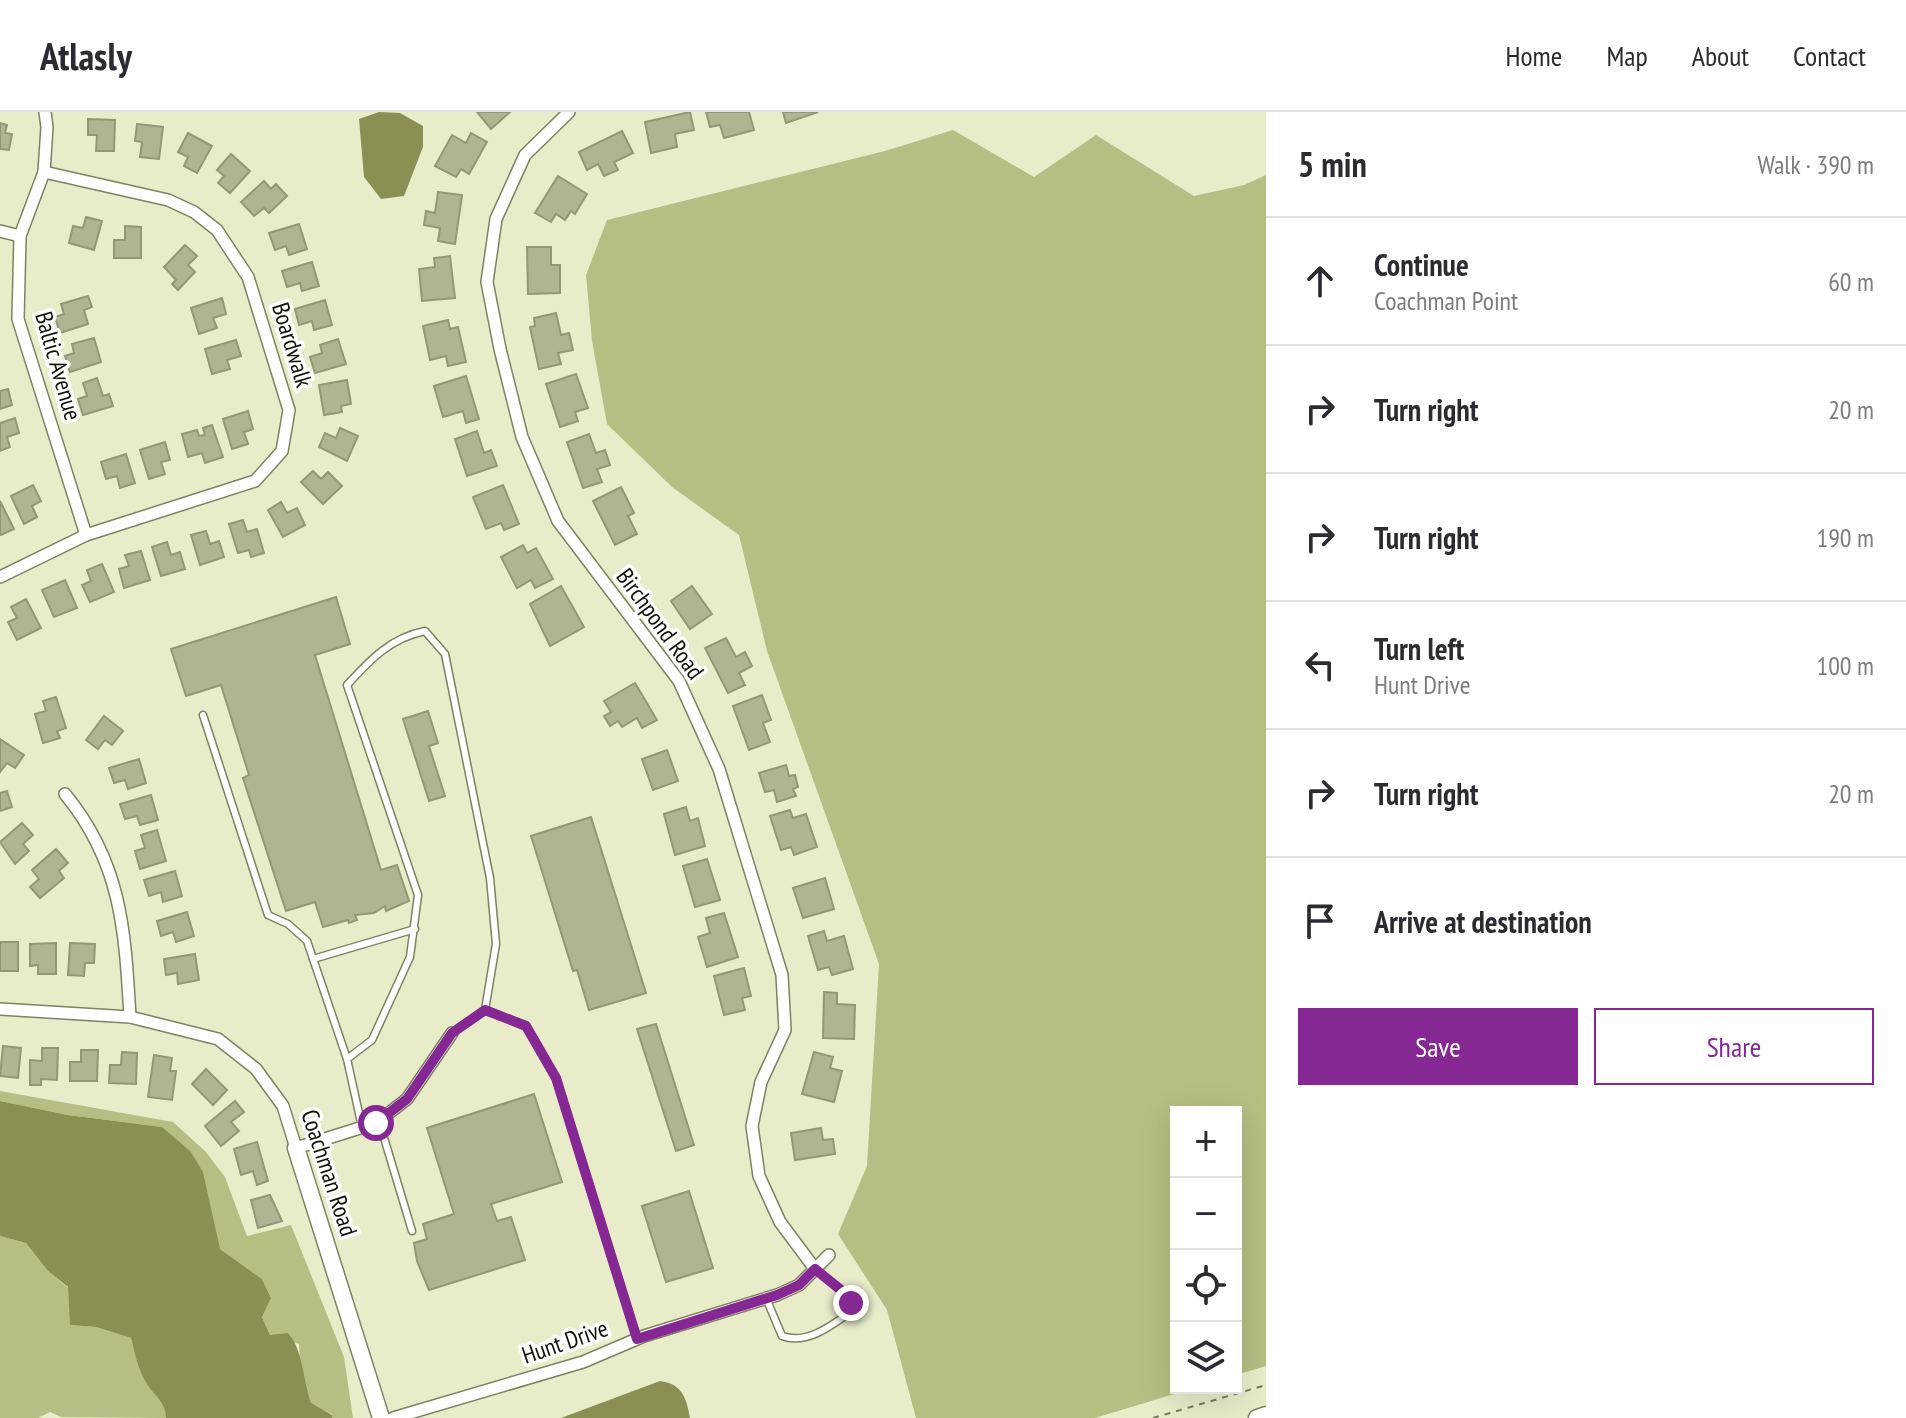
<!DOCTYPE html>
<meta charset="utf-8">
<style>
:root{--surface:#fff;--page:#f7f7f7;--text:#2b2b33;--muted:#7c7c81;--line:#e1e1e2;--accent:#852893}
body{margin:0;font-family:"PT Sans Narrow",sans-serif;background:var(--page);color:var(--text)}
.controls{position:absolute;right:24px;bottom:24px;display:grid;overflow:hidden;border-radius:0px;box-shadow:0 8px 32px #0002}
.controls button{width:72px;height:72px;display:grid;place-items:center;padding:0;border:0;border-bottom:2px solid var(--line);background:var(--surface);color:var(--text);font:40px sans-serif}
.stop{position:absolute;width:24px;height:24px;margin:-18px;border:6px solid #852893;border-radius:50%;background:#fff}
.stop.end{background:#852893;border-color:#fff;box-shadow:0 2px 8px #0008}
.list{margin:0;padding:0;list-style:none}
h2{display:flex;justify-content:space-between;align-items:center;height:104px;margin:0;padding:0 32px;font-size:34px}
h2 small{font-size:26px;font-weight:400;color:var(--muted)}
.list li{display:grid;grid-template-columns:52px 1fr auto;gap:24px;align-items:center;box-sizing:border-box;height:128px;padding:0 32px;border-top:2px solid var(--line)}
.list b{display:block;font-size:30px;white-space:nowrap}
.list p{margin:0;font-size:26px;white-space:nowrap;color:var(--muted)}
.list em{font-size:26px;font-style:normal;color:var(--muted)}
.actions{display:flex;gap:16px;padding:24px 32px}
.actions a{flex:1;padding:18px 0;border:2px solid var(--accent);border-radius:0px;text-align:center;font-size:28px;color:var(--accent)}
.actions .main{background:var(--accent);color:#fff}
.icon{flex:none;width:44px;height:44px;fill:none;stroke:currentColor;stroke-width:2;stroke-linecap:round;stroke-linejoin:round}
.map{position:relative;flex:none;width:1266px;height:1306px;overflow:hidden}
header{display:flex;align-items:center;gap:48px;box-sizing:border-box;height:112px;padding:0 40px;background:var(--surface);border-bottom:2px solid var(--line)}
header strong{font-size:38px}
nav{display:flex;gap:44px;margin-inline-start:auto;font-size:28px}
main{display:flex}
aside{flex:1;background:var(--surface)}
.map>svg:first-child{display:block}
.green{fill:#b8bd84}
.water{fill:#8b8f54}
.building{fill:#b0b492;stroke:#949776;stroke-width:2}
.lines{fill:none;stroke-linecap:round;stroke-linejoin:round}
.lane-casing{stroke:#7f8262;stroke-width:9}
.street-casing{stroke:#7f8262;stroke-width:14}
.secondary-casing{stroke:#7f8262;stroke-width:19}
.path{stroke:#777a62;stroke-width:2;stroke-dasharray:6 6;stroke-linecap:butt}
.lane{stroke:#fff;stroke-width:6}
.street{stroke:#fff;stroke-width:11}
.secondary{stroke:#fff;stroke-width:16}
.route{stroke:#852893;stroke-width:10}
.labels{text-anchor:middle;stroke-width:7;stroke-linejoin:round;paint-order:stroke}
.street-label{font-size:24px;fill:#101105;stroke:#fff}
</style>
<header>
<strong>Atlasly</strong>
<nav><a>Home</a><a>Map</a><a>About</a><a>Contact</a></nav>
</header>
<main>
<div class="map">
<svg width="1266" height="1306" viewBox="0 0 1266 1306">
<rect width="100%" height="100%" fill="#e8ecc8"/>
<g class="green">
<polygon points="953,18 1034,65 1096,23 1194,84 1244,73 1266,63 1266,1254 1236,1263 1236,1000 1176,1000 1176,1276 1194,1276 1095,1306 916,1306 887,1198 838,1122 867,1054 879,852 767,539 739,423 672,375 607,312 592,229 586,163 607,108 885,39"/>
<polygon points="0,979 173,1010 206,1040 225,1065 247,1124 291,1113 344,1245 353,1306 332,1306 332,1302 311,1292 301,1264 299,1232 270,1223 262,1205 271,1186 262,1167 220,1137 162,1015 68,1003 0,989"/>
<path d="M0,1124L26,1131L48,1159L68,1176L71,1213L96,1215L131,1226C137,1254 147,1273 166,1294V1306L61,1305L50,1300L38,1306H0Z"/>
</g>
<g class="water">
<polygon points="379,0 400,1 423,14 423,35 404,84 381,87 364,65 359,7"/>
<path d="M0,989L68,1003L162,1015L191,1040L203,1060L220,1137L262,1167L271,1186L262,1205L270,1223L288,1221C303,1237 303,1268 311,1291L332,1303V1306H166C166,1290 155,1285 147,1272C138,1257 135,1243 131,1226L96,1215L70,1213L68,1175L48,1159L26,1131L0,1124Z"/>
<path d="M660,1269C682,1272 686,1285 690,1306H561Z"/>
</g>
<g class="building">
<polygon points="477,0 510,0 491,17"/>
<polygon points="690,0 694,18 675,22 677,35 651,41 645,10"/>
<polygon points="706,0 749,0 754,18 724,26 720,13 710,15"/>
<polygon points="783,0 818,0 786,11"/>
<polygon points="88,7 115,8 114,39 96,39 97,23 88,23"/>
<polygon points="0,11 7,13 5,21 12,22 9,38 0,37"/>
<polygon points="137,12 163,15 159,47 140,45 142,30 135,29"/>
<polygon points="622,19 633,41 614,50 618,58 604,64 598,52 587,58 579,40"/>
<polygon points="188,21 212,34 197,61 184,54 188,45 178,40"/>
<polygon points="471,21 487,30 469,62 461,57 456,65 435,54 452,23 466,31"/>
<polygon points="231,42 250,59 230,81 218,71 224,64 217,58"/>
<polygon points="558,64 587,82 575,102 571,99 565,108 556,102 551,110 535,101"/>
<polygon points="264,69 271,77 276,72 287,84 269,101 264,96 254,104 241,90"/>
<polygon points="438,80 462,83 455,132 438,129 440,116 424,113 426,99 435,101"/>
<polygon points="86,105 102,109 94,138 69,131 73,114 83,116"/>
<polygon points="299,112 307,137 289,143 286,134 275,138 269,121"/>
<polygon points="125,114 141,115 141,146 114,146 114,128 125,128"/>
<polygon points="185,133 197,144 188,153 195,160 178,178 172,172 176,168 164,155"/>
<polygon points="527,135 551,135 551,153 560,153 560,181 528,182"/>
<polygon points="450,144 455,186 422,189 419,157 435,155 434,146"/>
<polygon points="312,150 319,174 302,179 300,171 287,175 282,159"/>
<polygon points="88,184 92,195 84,198 88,212 60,221 55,205 64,202 61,192"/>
<polygon points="222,186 226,202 213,206 217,216 199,222 191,196"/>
<polygon points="325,188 332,213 314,218 312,209 299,213 295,197"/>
<polygon points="556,201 561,223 569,221 573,238 558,241 561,252 539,257 530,215 535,214 534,206"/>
<polygon points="448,208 450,217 458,215 466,250 448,254 446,244 430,248 423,214"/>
<polygon points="94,226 101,250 70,260 65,244 74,241 72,232"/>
<polygon points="338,227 346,252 315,261 310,245 322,241 320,233"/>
<polygon points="236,228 241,244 227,248 230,257 212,262 205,237"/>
<polygon points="576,262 588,296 575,300 578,309 560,315 546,272"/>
<polygon points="466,264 479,307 466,311 463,299 443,305 434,274"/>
<polygon points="97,266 103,284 109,282 113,294 83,303 78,287 87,284 83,271"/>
<polygon points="347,268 351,292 341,294 342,300 324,303 319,273"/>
<polygon points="8,277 12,293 0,297 0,279"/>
<polygon points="248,299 253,317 244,320 248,332 232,337 223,307"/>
<polygon points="15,306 19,321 7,325 10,335 0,339 0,311"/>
<polygon points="212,313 223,345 205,351 202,341 188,345 182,322 197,318 199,324 205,323 203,316"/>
<polygon points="340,316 358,324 347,349 319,335 325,321 336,326"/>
<polygon points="477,319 484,341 491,338 497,354 467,364 455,327"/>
<polygon points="589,322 596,341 605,338 610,353 597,357 602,370 583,376 567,330"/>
<polygon points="165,330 170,348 161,350 165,362 149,367 140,338"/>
<polygon points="126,342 135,371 120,376 117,364 106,367 101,350"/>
<polygon points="313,359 321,367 328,360 342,374 323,392 301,370"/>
<polygon points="33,373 41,389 32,394 37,405 24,412 11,384"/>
<polygon points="503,373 519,412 504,418 501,411 486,417 473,385"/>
<polygon points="621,375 634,401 628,404 637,422 615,433 593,389"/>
<polygon points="0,389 14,417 1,423 0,421"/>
<polygon points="281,390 287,401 297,396 305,413 283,425 268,398"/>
<polygon points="243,408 247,420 257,417 264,441 251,445 249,438 238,441 229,412"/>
<polygon points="206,419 210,432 219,429 224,445 200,453 191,423"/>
<polygon points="167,430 171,443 180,440 185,457 161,464 152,435"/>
<polygon points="523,433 527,441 536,436 553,467 535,476 531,468 517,476 501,445"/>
<polygon points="141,439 150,468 124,476 119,457 129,454 125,443"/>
<polygon points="102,452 114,480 90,490 82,473 91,469 87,458"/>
<polygon points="65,468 77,496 54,505 42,478"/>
<polygon points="561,474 584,515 550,534 530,492"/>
<polygon points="692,474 712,502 690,517 671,489"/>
<polygon points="336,485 350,532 315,543 381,758 397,753 409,789 386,799 385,794 374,801 355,803 357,808 349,811 348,808 323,815 315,790 286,799 243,666 249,663 221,573 186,584 171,537"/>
<polygon points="26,487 41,516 17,528 8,510 17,506 11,495"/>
<polygon points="726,526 736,545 745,540 752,554 739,561 745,573 728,581 705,536"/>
<polygon points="635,571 657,608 642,616 637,606 622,615 618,609 610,614 604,604 611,600 604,589"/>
<polygon points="762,583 771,608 763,611 770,630 749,638 733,594"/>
<polygon points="56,585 66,616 57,619 60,626 43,631 35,602 46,599 43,589"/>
<polygon points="428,599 438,631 429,634 445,684 429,689 403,607"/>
<polygon points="104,604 123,619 112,633 105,628 98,637 86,628"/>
<polygon points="0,627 24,643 15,656 7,651 0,660"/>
<polygon points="667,638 678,669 653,678 642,647"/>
<polygon points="139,647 146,671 128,677 125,668 114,671 109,656"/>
<polygon points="786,653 789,664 795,663 798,675 793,677 796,684 777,690 774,678 765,680 759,661"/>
<polygon points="7,679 12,695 0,699 0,681"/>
<polygon points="151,683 158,708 140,713 137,704 125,707 120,692"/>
<polygon points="686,695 690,709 698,706 705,734 675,743 664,702"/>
<polygon points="790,698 793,706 806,702 817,735 794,743 791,735 781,738 770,704"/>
<polygon points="591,705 646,881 589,898 577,858 573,859 531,724"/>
<polygon points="22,711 33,723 23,732 29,739 15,752 0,730"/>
<polygon points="157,718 166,749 140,757 135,739 145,736 141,723"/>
<polygon points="56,737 68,751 59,759 64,766 40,786 30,775 39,767 32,758"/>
<polygon points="707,747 720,788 695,795 683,754"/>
<polygon points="175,759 182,784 163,790 161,780 149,784 144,768"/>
<polygon points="825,766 834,797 803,806 793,776"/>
<polygon points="187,800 194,824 176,830 173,820 161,824 157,809"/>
<polygon points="724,801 738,845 707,855 698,825 710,821 706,806"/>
<polygon points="824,819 827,829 844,824 853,857 832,863 829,855 818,858 808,824"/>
<rect x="0" y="830" width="18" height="29"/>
<polygon points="56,831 56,862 38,862 38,853 30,854 30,832"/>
<polygon points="70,831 95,832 94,851 85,851 84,864 68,863"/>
<polygon points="195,842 199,868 178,872 177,861 166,863 164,847"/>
<polygon points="744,856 751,884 742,886 745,898 724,903 714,864"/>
<polygon points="824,880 837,881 837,892 855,893 854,927 823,926"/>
<polygon points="656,912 694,1033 676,1039 637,917"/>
<polygon points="3,934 21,936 18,966 0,964"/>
<polygon points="42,936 58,936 57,968 41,967 41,973 30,973 30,948 42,949"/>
<polygon points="81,938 98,938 97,969 70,969 70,950 81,950"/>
<polygon points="122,940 137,941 136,972 109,971 110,953 121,953"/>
<polygon points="814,940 833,945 830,956 842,959 834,990 802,982"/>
<polygon points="154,943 172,946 170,959 176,959 172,988 148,985"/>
<polygon points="206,957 227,978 213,993 192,972"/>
<polygon points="534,982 562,1070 491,1092 497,1109 511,1105 525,1148 429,1178 417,1149 414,1131 427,1127 423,1112 454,1102 427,1016"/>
<polygon points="235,989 244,1000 231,1010 239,1019 221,1034 205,1014"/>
<polygon points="821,1016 823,1028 833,1027 835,1042 795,1048 791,1021"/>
<polygon points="257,1030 268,1069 257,1073 253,1059 241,1063 234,1037"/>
<polygon points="689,1079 713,1156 666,1170 642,1094"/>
<polygon points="270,1083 282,1109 258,1116 251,1088"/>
</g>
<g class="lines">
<g class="lane-casing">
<g id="lane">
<polyline points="203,603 268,803 288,812 307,829 347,947 362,1015"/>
<polyline points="313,847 415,817"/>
<polyline points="485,898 526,914 556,966 637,1227"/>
<path d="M347,947L372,928L410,845L418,783L347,573C370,548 390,526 425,519L445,542L490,766L496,832L485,898L452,921"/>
<polyline points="379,1009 412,1119"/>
<path d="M766,1186L782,1224C806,1233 831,1214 849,1201L851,1191L841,1178L815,1157"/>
</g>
</g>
<g class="street-casing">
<g id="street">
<polyline points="45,0 47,15 44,60 20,124 18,207 86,423"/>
<polyline points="569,0 525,43 496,107 487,170 500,237 522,325 558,409 679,569 719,657 782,863 785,918 761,970 752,1014 759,1064 780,1110 815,1157"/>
<polyline points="0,119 20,124"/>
<polyline points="0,465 86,423 255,369 282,339 289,298 248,165 217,118 194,100 168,88 44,60"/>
<path d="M65,682C122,751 125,820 130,905"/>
<polyline points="0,897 130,905 218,927 256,957 283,994 296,1036 376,1011 407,987 452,921"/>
<polyline points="393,1306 583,1250 644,1224 777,1183 799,1173 829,1143"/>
</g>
</g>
<g class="secondary-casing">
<g id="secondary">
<polyline points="296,1036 381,1306"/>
<polyline points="1257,1306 1266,1303"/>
</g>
</g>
<polyline class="path" points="1153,1306 1266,1273"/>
<use href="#lane" class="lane"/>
<use href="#street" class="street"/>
<use href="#secondary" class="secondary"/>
</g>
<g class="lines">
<polyline class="route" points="376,1011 407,987 452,921 485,898 526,914 556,966 637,1227 777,1183 799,1173 815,1157 841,1178 851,1191"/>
</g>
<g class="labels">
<g class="street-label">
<text transform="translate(292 233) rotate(73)" y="8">Boardwalk</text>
<text transform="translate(58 254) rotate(74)" y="8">Baltic Avenue</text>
<text transform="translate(660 512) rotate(54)" y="8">Birchpond Road</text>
<text transform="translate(329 1061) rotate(72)" y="8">Coachman Road</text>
<text transform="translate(565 1230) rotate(-19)" y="8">Hunt Drive</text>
</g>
</g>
</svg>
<div class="controls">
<button>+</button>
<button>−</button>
<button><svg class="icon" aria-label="locate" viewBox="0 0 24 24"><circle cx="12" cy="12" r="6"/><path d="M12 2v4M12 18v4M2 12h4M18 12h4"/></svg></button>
<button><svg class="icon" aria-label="layers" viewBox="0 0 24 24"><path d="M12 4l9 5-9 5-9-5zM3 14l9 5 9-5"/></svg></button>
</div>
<div class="stop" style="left:376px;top:1011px"></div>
<div class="stop end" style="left:851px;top:1191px"></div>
</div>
<aside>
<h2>5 min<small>Walk · 390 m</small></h2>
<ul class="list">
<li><svg class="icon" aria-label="ahead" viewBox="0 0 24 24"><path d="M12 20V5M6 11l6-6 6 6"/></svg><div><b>Continue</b><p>Coachman Point</p></div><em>60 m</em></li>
<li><svg class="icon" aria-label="right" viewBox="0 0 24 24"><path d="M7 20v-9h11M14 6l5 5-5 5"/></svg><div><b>Turn right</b></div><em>20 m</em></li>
<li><svg class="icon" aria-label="right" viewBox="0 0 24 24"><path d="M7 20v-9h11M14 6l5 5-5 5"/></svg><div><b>Turn right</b></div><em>190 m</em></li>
<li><svg class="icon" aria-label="left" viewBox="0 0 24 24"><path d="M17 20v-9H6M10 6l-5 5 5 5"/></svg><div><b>Turn left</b><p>Hunt Drive</p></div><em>100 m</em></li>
<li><svg class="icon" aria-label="right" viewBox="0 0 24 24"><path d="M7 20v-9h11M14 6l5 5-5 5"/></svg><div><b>Turn right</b></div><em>20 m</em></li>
<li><svg class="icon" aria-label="arrive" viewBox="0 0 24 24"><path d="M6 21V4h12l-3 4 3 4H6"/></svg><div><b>Arrive at destination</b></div></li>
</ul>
<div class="actions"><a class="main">Save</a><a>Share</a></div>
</aside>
</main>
